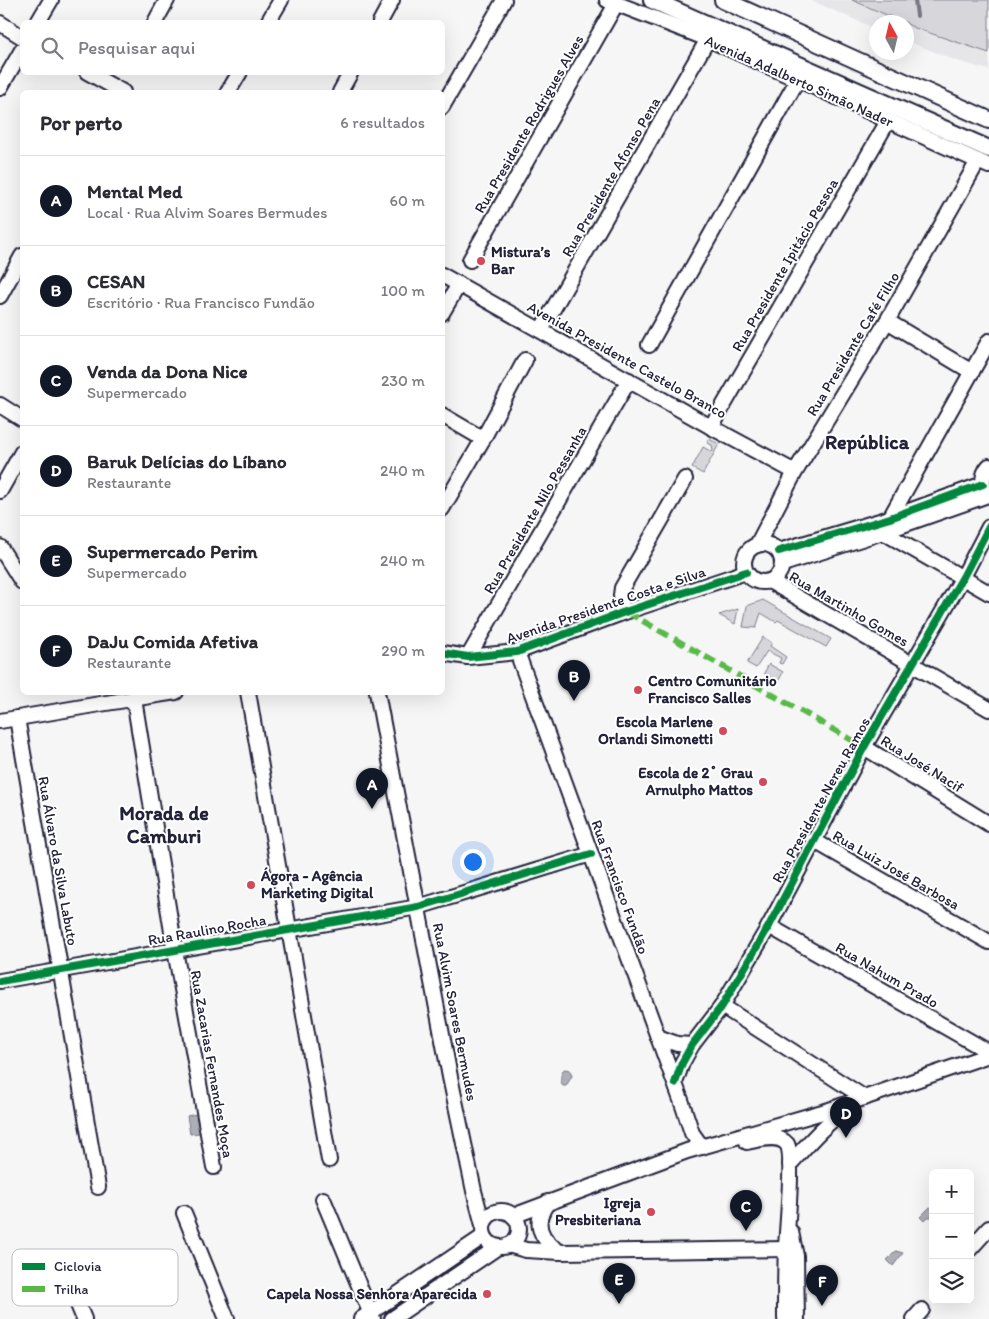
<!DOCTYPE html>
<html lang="pt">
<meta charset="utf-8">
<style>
:root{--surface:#fff;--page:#f2f2f3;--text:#2b2b33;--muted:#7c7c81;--line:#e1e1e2;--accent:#111827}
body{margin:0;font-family:Itim,sans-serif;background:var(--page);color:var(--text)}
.controls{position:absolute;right:15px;bottom:15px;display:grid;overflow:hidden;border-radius:8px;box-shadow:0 5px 20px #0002}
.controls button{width:45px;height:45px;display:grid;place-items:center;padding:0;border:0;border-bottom:1px solid var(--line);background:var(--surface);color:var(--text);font:25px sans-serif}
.compass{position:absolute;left:869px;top:15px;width:45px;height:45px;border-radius:50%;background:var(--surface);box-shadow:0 5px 20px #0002;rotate:352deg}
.you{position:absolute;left:472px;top:861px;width:18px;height:18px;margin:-12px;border:4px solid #fff;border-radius:50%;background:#1a73e8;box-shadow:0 0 0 8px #1a73e833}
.badge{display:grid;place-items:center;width:32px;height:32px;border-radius:50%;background:var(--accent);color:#fff;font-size:16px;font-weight:700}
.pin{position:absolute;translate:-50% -41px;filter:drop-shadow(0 1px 2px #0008)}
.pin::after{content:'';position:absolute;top:26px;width:18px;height:15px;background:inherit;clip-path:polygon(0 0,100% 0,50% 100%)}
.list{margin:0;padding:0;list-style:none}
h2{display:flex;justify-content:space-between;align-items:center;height:65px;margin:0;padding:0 20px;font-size:21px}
h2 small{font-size:16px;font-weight:400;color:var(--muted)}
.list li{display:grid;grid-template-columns:32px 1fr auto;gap:15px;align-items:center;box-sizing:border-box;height:90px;padding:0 20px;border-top:1px solid var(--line)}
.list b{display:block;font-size:19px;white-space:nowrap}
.list p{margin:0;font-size:16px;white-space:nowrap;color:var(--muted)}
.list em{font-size:16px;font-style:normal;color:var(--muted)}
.icon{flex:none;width:28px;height:28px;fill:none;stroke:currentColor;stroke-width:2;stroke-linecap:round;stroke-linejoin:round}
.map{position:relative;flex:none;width:989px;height:1319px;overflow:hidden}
.search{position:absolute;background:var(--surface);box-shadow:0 5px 20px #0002;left:20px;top:20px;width:425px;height:55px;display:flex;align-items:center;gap:12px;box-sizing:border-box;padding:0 18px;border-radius:8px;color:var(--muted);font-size:19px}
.panel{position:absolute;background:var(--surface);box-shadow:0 5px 20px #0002;left:20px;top:90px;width:425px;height:605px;border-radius:8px}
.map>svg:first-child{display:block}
.built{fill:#e6e6e9}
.green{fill:#d7d7db;stroke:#7c7c8b}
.water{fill:#aeaeb7;stroke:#767685}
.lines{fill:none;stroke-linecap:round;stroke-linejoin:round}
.stream{stroke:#767685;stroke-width:4}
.minor-casing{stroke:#22223b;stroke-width:18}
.major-casing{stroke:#22223b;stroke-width:20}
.minor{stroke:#fff;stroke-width:14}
.major{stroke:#fff;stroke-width:16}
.quiet{stroke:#58b947;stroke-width:6;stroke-dasharray:12 6;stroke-linecap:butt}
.cycleway-casing{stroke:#fff;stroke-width:11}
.cycleway{stroke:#00873e;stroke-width:8}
.poi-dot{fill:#d1495b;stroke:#fff;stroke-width:2}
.labels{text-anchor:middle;stroke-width:4;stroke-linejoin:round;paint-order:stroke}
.street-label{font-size:15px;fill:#22223b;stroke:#fff}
.poi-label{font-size:15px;font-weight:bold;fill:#22223b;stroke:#fff;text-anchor:end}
.district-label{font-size:20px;font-weight:bold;fill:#22223b;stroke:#fff}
.key{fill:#fff;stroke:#bdbdc4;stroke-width:1}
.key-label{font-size:14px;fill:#22223b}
</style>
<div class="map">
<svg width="989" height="1319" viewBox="0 0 989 1319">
<rect width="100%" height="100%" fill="#f6f6f7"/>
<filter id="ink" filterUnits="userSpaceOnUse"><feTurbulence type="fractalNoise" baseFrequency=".02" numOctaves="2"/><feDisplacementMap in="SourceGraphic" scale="10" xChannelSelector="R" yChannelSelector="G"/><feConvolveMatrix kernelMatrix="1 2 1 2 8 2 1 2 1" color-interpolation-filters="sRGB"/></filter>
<g filter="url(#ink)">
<polygon class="built" points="810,0 989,0 989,70 957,61 907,41 906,22 876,22 876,29"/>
<g class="green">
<polygon points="852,0 989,0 989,53 915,28 907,24 906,22 903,22"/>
<polygon points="709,439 719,444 703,474 692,468 703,447 712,452 713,450 712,445 707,443"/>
<polygon points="763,600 831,639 826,647 778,620 776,622 761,613 756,628 743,627 747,606"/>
<polygon points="738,609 735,624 719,615"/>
<polygon points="763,637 772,643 770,646 786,657 782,664 779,663 781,658 767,651 756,668 747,663"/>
<polygon points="769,664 783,672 778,682 764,673"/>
</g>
<g class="water">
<path d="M565,1069L570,1070L572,1076L566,1086H563C560,1082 560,1075 563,1070Z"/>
<polygon points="196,1114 200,1133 190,1134 187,1116"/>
<polygon points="930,1207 933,1209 933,1217 928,1217 924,1221 920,1217"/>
<polygon points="896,1251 903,1253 893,1266 887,1260"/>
</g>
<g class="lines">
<polyline class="stream" points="915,0 917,16"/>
<g class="minor-casing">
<g id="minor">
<polyline points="607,0 708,39 989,166"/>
<polyline points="38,22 51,0"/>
<polyline points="155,22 167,0"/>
<polyline points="268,22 281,0"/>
<polyline points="380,22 392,0"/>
<polyline points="0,23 22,37"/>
<polyline points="87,72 123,92"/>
<polyline points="0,88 22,50"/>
<polyline points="228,92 240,72"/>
<polyline points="340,92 351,72"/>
<polyline points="442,107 504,0"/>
<polyline points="470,260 616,4"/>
<polyline points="442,275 711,427 795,472"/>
<polyline points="0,296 22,256"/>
<polyline points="442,313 459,284"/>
<polyline points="887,321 972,372"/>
<polyline points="541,330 708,39"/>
<polyline points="649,345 798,79"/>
<polyline points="0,405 22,419"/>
<polyline points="442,415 483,439"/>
<polyline points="711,427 888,121"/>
<polyline points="0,491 22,452"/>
<path d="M985,491C982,482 982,474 989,466"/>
<polyline points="442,509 483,439 525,360"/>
<polyline points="890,518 989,341"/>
<polyline points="883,532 989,593"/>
<circle cx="763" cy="563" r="19"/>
<polyline points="757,545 795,472 887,321 978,161"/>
<polyline points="0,547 22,582"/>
<polyline points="779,551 890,518 983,484"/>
<polyline points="783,564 883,532 988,495"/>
<polyline points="771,582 989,709"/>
<polyline points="622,613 621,595 622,588 685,479"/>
<polyline points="517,652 681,1100 692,1133 702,1147"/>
<polyline points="442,653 468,657 517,652 622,613 746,572"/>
<polyline points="468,657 629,380"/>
<polyline points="248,692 329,1160"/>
<polyline points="377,692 450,1077 474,1191 483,1225"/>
<polyline points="134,699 175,950 214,1167"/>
<polyline points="17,718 98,1187"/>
<polyline points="0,721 100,704 176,692"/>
<polyline points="864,747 989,824"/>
<polyline points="813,840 989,942"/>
<polyline points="769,926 989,1052"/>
<polyline points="0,981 418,907 591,854"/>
<polyline points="722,1006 865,1098"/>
<polyline points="658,1037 677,1044 692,1045"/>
<polyline points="675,1083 682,1063 692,1045 722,1006 769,926 864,747 963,577 989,527"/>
<path d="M747,1142C758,1140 778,1133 787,1144C794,1154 787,1230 786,1246C785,1271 785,1295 785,1319"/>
<path d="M790,1164C808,1144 826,1122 849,1108"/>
<polyline points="323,1199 373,1319"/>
<path d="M548,1202C532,1223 540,1239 560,1252"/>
<circle cx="501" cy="1229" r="18"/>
<polyline points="184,1213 227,1319"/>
<polyline points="513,1216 687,1151 826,1111 989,1055"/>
<polyline points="791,1232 796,1256 797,1319"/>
<polyline points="508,1245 526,1250 560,1252 786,1249"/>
<polyline points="970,1249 989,1228"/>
<polyline points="71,1288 84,1319"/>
<polyline points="361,1319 484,1236"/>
<polyline points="392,1319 498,1247"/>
<polyline points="914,1319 922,1310"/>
</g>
</g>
<g class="major-casing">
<g id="major">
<polyline points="652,0 989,149"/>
<polyline points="723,0 989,120"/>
</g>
</g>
<use href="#minor" class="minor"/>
<use href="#major" class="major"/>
<polyline class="quiet" points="627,612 864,747"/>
<g class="cycleway-casing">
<g id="cycleway">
<polyline points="779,551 890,518 983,484"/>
<polyline points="442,653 468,657 517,652 622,613 746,572"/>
<polyline points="0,981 418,907 591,854"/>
<polyline points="675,1083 682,1063 692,1045 722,1006 769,926 864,747 963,577 989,527"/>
</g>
</g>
<use href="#cycleway" class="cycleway"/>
</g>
</g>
<g class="poi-dot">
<circle cx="481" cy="261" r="5"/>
<circle cx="638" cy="690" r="5"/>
<circle cx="723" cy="731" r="5"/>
<circle cx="763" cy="782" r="5"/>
<circle cx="251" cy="885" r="5"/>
<circle cx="651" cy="1212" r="5"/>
<circle cx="487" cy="1294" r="5"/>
</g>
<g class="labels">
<g class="street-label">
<text transform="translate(799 81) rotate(24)" y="5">Avenida Adalberto Simão Nader</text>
<text transform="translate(529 124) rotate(-60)" y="5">Rua Presidente Rodrigues Alves</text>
<text transform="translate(611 177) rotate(-60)" y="5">Rua Presidente Afonso Pena</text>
<text transform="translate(785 265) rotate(-60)" y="5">Rua Presidente Ipitácio Pessoa</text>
<text transform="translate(853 344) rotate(-59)" y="5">Rua Presidente Café Filho</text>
<text transform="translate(627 360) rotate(29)" y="5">Avenida Presidente Castelo Branco</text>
<text transform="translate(535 510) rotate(-60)" y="5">Rua Presidente Nilo Pessanha</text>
<text transform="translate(606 605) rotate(-19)" y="5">Avenida Presidente Costa e Silva</text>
<text transform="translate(849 609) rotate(30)" y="5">Rua Martinho Gomes</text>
<text transform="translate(922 764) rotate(32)" y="5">Rua José Nacif</text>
<text transform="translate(821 800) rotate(-61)" y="5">Rua Presidente Nereu Ramos</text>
<text transform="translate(58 861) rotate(80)" y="5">Rua Álvaro da Silva Labuto</text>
<text transform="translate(896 870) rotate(30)" y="5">Rua Luiz José Barbosa</text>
<text transform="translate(620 887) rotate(70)" y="5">Rua Francisco Fundão</text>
<text transform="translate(207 930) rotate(-10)" y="5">Rua Raulino Rocha</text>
<text transform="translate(887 975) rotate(30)" y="5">Rua Nahum Prado</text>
<text transform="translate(455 1012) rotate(79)" y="5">Rua Alvim Soares Bermudes</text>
<text transform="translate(212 1064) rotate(80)" y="5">Rua Zacarias Fernandes Moça</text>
</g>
<g class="poi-label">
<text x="491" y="257" text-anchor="start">Mistura’s<tspan x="491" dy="17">Bar</tspan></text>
<text x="648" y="686" text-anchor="start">Centro Comunitário<tspan x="648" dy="17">Francisco Salles</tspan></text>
<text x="713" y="727">Escola Marlene<tspan x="713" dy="17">Orlandi Simonetti</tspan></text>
<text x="753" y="778">Escola de 2˚ Grau<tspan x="753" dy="17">Arnulpho Mattos</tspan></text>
<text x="261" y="881" text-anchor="start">Ágora - Agência<tspan x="261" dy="17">Marketing Digital</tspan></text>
<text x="641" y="1208">Igreja<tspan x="641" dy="17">Presbiteriana</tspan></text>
<text x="477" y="1299">Capela Nossa Senhora Aparecida</text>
</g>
<g class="district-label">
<text x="867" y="449">República</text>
<text x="164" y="820">Morada de<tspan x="164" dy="23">Camburi</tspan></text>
</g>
</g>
<rect x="12" y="1249" width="166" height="57" rx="8" class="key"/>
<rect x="22" y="1263" width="23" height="7" fill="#00873e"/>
<rect x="22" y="1286" width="23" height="6" fill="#58b947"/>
<g class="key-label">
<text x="54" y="1271">Ciclovia</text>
<text x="54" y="1294">Trilha</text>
</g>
</svg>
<div class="controls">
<button>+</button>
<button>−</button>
<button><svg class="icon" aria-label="layers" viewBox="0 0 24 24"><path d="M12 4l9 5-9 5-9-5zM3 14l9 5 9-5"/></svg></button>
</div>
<svg class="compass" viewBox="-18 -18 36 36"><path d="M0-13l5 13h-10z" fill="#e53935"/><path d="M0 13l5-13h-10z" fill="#7c7c81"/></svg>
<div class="you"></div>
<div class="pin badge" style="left:372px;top:809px">A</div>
<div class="pin badge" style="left:574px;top:701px">B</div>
<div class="pin badge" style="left:746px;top:1231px">C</div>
<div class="pin badge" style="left:846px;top:1138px">D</div>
<div class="pin badge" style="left:619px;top:1304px">E</div>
<div class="pin badge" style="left:822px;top:1306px">F</div>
<div class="search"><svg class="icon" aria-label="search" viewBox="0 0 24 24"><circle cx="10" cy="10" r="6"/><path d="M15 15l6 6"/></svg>Pesquisar aqui</div>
<section class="panel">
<h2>Por perto<small>6 resultados</small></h2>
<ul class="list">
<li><span class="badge">A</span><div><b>Mental Med</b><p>Local · Rua Alvim Soares Bermudes</p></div><em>60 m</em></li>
<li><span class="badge">B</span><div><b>CESAN</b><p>Escritório · Rua Francisco Fundão</p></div><em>100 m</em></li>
<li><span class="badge">C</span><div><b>Venda da Dona Nice</b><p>Supermercado</p></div><em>230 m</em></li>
<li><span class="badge">D</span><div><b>Baruk Delícias do Líbano</b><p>Restaurante</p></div><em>240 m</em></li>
<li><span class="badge">E</span><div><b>Supermercado Perim</b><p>Supermercado</p></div><em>240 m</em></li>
<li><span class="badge">F</span><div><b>DaJu Comida Afetiva</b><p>Restaurante</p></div><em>290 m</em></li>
</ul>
</section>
</div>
